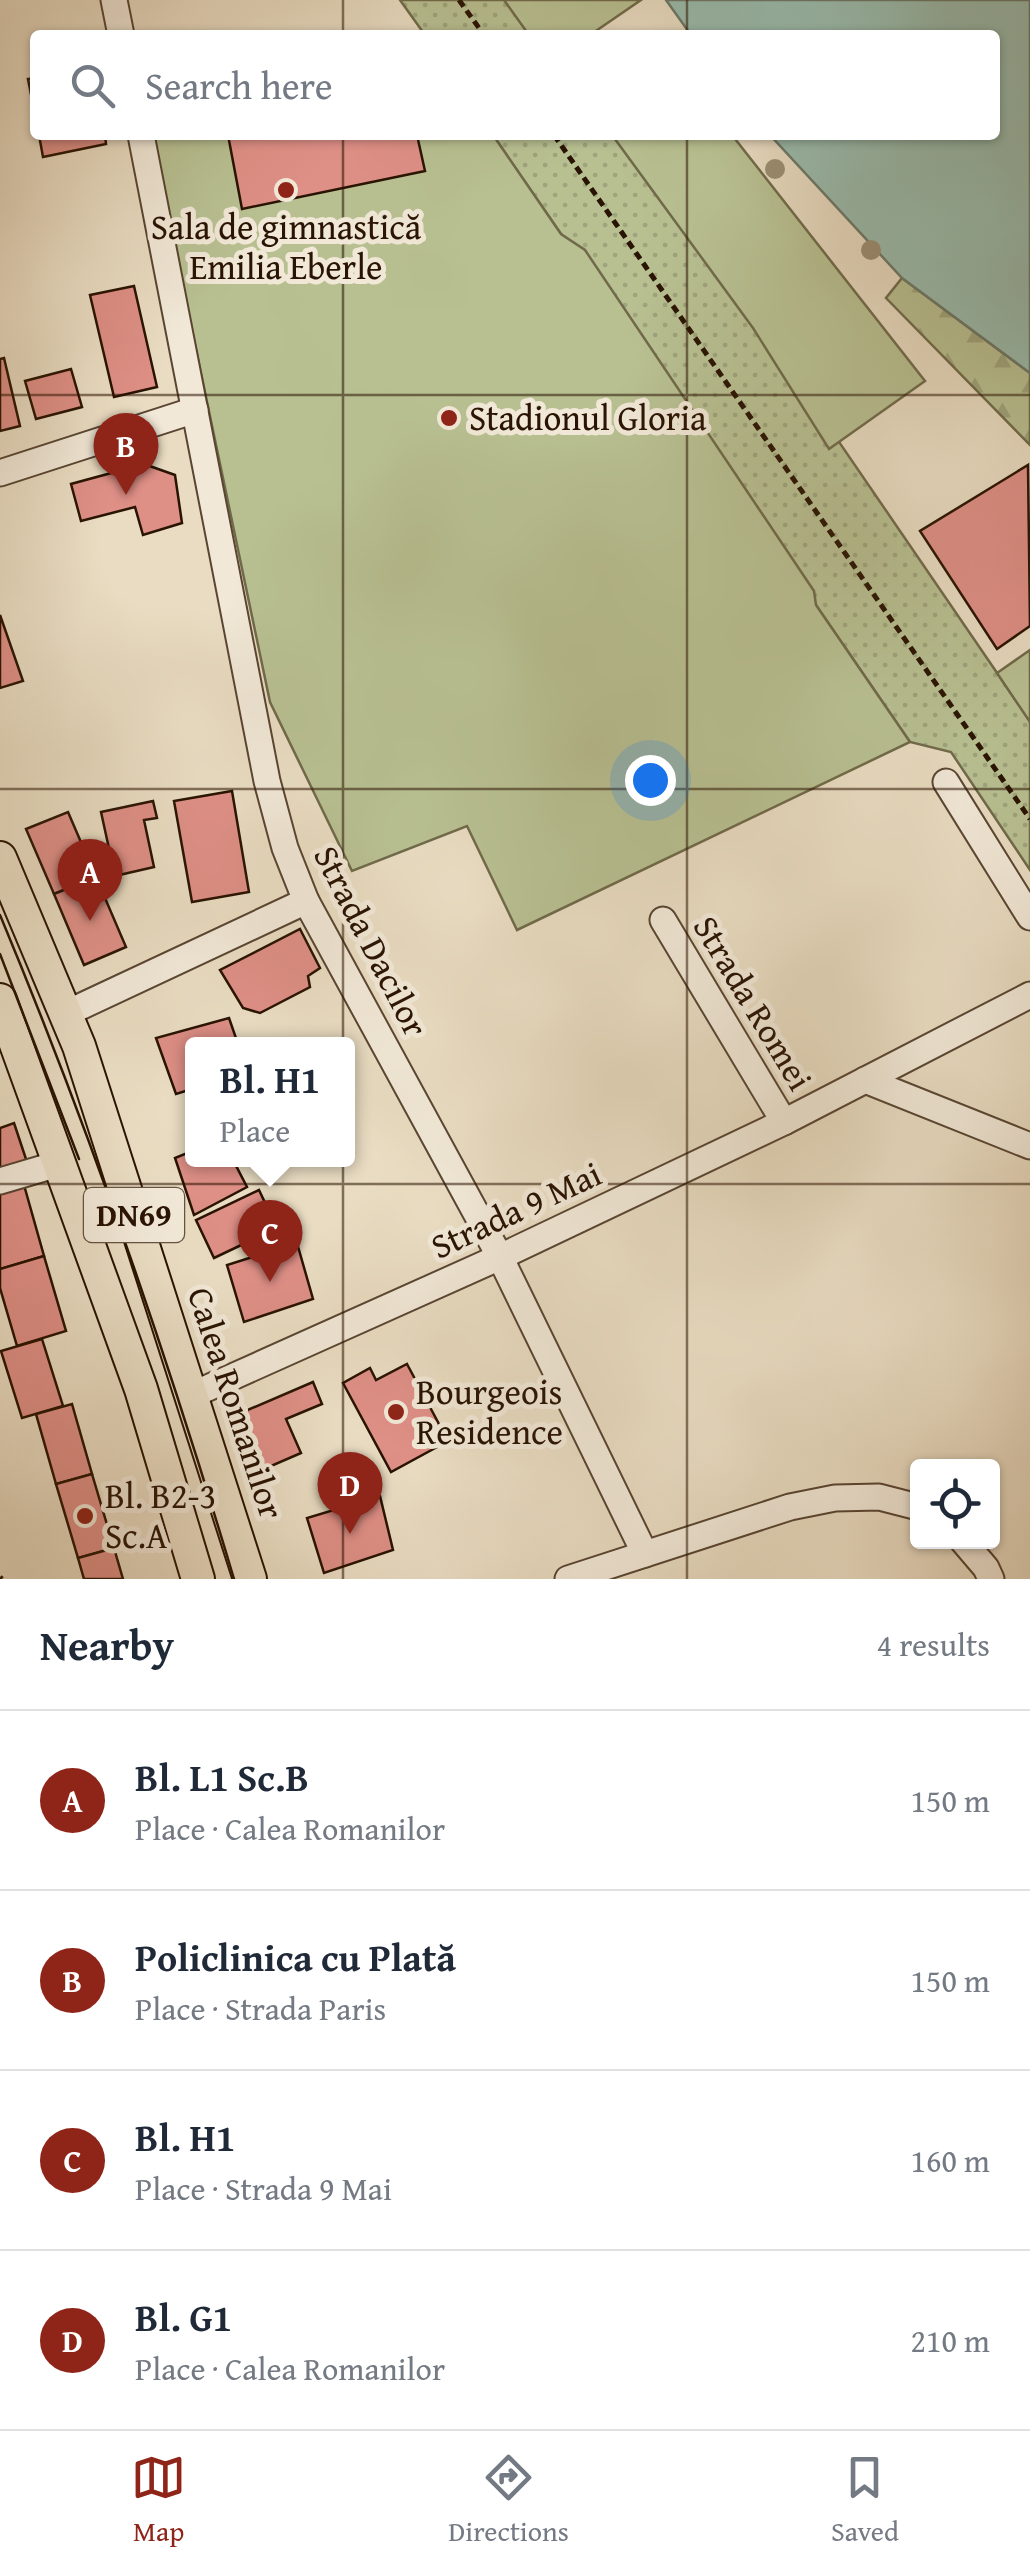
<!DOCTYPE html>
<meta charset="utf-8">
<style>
:root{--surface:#fff;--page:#f6f6f7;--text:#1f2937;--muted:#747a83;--line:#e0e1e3;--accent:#8f2418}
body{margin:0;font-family:"Gentium Book Plus",serif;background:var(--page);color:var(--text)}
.controls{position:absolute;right:30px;bottom:30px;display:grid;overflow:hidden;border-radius:10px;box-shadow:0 2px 8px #0004}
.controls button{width:90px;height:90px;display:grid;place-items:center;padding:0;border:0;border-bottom:2px solid var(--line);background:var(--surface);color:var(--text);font:50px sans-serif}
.you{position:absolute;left:650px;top:780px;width:35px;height:35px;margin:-25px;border:8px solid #fff;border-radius:50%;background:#1a73e8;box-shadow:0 0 0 15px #1a73e833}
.badge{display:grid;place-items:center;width:65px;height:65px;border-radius:50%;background:var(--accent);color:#fff;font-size:32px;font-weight:700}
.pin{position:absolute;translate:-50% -82px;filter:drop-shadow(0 2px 5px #0008)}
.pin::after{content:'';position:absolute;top:52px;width:35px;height:30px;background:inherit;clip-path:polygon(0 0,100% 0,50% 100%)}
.popup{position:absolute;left:185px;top:1037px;width:170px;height:130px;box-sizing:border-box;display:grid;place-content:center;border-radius:10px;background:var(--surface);filter:drop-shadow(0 2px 8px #0005);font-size:32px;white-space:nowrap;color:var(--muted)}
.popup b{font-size:38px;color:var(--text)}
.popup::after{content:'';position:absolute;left:50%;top:100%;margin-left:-20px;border:20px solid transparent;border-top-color:var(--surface)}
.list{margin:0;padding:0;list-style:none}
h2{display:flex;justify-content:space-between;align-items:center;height:130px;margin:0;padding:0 40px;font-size:42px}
h2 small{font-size:32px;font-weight:400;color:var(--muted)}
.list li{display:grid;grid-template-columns:65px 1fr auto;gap:30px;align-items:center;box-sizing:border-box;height:180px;padding:0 40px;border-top:2px solid var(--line)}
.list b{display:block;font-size:38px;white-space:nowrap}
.list p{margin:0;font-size:32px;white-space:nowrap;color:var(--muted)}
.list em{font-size:32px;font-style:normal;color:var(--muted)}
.icon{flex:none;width:55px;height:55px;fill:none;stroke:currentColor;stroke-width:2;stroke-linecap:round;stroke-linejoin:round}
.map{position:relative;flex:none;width:1030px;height:1579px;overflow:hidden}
.search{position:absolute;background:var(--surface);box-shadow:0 2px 8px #0004;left:30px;right:30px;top:30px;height:110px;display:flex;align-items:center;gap:25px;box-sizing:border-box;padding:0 35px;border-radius:10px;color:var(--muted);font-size:38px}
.sheet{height:850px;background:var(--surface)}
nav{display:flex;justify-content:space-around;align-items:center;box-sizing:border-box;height:140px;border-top:2px solid var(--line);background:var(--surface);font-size:28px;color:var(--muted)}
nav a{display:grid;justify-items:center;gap:5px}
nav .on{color:var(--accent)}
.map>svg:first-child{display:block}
.green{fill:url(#green-dots);stroke:#706a4a;stroke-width:2.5}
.forest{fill:url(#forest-firs);stroke:#706a4a;stroke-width:2.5}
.pitch{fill:#b8c092;stroke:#706a4a;stroke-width:2.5}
.water{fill:#99bcae;stroke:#6c7869;stroke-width:2.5}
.building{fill:#de8f86;stroke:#291302;stroke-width:2.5}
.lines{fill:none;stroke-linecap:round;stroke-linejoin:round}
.minor-casing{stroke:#594532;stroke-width:29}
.major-casing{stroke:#291302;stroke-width:36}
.path{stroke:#291302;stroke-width:5;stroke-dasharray:8 5;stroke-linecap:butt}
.minor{stroke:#f1e8d7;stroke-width:25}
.major{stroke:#e9dcc2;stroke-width:32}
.tram{stroke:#291302;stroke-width:2.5}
.tree{fill:#9b8f74}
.grid{fill:none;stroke:#291302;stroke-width:2.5;stroke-opacity:0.55}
.poi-dot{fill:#8f2418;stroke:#f1e8d7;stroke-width:4}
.labels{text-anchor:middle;stroke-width:10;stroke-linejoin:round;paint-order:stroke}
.shield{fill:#f1e8d7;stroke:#655342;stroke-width:2.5}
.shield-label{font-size:32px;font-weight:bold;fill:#291302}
.poi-label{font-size:35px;fill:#291302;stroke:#f1e8d7;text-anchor:start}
.street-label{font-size:35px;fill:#291302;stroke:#f1e8d7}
</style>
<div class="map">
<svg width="1030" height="1579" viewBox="0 0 1030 1579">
<defs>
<pattern id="green-dots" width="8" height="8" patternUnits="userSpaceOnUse" patternTransform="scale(2.5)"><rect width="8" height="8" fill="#b8c092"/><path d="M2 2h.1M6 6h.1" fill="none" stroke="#9ea47c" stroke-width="1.8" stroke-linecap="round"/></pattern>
<pattern id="forest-firs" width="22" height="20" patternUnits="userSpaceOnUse" patternTransform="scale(2.5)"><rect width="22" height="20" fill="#b8c092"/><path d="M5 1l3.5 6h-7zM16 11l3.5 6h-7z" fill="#9ea47c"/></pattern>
</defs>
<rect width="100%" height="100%" fill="#e9dcc2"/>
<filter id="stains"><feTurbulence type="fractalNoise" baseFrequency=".002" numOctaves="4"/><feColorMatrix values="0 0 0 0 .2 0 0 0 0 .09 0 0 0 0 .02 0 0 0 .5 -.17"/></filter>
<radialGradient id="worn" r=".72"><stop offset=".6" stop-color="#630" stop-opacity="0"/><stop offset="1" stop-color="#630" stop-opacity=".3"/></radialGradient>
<g class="green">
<polygon points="400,0 520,0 547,35 425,35"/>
<polygon points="493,135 622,135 694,230 1030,721 1030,870 951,752 910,742"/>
</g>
<polygon class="forest" points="902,278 1030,373 1030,445 886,298"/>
<g class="pitch">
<polygon points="504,0 641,0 590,35 529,35"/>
<polygon points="151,135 493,135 561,234 585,250 814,591 816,605 910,742 517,930 467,826 352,871 270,702"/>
<polygon points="612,135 732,135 925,381 829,449 753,328"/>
<polygon points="1030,650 1030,722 997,673"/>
</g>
<polygon class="water" points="666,0 1030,0 1030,373 902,278 770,135 995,135 995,35 691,35"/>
<g class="building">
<polygon points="35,78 35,115 28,79"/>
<polygon points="39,135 105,135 106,144 43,157"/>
<polygon points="228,135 417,135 425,171 242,209"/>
<polygon points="134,286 157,387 114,397 90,295"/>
<polygon points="4,358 20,426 0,431 0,359"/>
<polygon points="71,369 82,407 36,419 25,381"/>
<polygon points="144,464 175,475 182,523 143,535 135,507 81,521 71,484"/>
<polygon points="1028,465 1030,626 997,649 920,531"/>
<polygon points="0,615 23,681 0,688"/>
<polygon points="232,791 249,892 192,902 174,801"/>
<polygon points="153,801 157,818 144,820 154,867 115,876 101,812"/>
<polygon points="68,812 96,877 54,894 26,829"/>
<polygon points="96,877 126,947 84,965 54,894"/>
<polygon points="300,929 320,968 308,976 310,987 260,1013 243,1008 220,970"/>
<polygon points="229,1018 238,1044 192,1044 192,1089 176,1094 156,1038"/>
<polygon points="14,1123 28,1165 0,1175 0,1128"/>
<polygon points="192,1151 192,1160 204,1160 206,1165 233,1160 247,1187 194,1215 175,1158"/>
<polygon points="24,1185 44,1256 0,1269 0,1192"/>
<polygon points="259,1190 277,1228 214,1258 196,1220"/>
<polygon points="297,1243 313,1299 244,1322 227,1265"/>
<polygon points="44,1256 66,1331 17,1346 0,1288 0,1269"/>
<polygon points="42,1339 63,1406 22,1418 1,1351"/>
<polygon points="407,1364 448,1441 391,1472 343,1383 370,1368 376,1380"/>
<polygon points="313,1382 322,1404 286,1419 301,1453 250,1475 229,1418"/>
<polygon points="72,1404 92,1474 56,1484 36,1414"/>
<polygon points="92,1474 114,1548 78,1558 56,1484"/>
<polygon points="380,1496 393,1550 324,1573 307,1518"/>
<polygon points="114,1548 123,1579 84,1579 78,1558"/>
</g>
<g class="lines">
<g class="minor-casing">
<g id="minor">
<polyline points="114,0 121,35"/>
<polyline points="141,135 267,781 285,848 306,901 500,1257 645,1554"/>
<polyline points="0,473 195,410"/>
<polyline points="946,782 1030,917"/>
<polyline points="663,920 784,1122"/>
<polyline points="67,1013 306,901"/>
<polyline points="865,1080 1030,1146"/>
<polyline points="0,1181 61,1163"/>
<polyline points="192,1395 500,1257 784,1122 1030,995"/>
<polyline points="963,1541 986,1568 991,1579"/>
<polyline points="568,1579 790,1507 835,1498 879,1497 918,1507"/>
</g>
</g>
<g class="major-casing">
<g id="major">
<polyline points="0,858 79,1046 250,1579"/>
<polyline points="0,1000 141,1389 198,1579"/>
</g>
</g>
<g class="path">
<polyline points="459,0 484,35"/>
<polyline points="554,135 1030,819"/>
<polyline points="0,1577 2,1579"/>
</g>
<use href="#minor" class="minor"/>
<use href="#major" class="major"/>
<g class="tram">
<path d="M0,915C90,1131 167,1354 234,1579"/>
<polyline points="0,954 79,1159"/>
</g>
</g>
<g class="tree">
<circle cx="775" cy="169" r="10"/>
<circle cx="871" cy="250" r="10"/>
</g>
<path class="grid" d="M343,0V35M687,0V35M343,135V1579M687,135V1579M0,395H1030M0,789H1030M0,1184H1030"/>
<g class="poi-dot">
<circle cx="286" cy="190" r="10"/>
<circle cx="449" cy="418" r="10"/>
<circle cx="396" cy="1412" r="10"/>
<circle cx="85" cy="1516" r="10"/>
</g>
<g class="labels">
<rect class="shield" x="84" y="1188" width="100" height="54" rx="8"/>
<g class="shield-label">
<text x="134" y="1226">DN69</text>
</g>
<g class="poi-label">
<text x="286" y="239" text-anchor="middle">Sala de gimnastică<tspan x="286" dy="40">Emilia Eberle</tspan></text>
<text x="469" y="430">Stadionul Gloria</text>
<text x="416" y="1404">Bourgeois<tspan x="416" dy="40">Residence</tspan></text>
<text x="105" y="1508">Bl. B2-3<tspan x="105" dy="40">Sc.A</tspan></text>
</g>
<g class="street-label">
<text transform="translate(371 941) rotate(63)" y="12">Strada Dacilor</text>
<text transform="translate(753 1003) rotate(59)" y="12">Strada Romei</text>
<text transform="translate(516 1210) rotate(-25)" y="12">Strada 9 Mai</text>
<text transform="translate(236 1403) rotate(72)" y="12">Calea Romanilor</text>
</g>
</g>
<rect width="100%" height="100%" filter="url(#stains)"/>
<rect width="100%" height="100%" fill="url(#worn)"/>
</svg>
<div class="controls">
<button><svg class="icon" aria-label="locate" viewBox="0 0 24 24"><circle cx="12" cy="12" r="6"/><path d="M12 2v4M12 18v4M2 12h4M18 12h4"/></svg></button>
</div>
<div class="you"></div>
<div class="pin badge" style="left:90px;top:921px">A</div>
<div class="pin badge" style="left:126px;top:495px">B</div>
<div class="pin badge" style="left:270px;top:1282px">C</div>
<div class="popup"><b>Bl. H1</b>Place</div>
<div class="pin badge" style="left:350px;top:1534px">D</div>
<div class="search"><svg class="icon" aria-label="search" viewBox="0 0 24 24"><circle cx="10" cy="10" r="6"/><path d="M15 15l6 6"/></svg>Search here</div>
</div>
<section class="sheet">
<h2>Nearby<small>4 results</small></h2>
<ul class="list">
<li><span class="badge">A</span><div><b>Bl. L1 Sc.B</b><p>Place · Calea Romanilor</p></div><em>150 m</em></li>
<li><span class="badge">B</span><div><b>Policlinica cu Plată</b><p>Place · Strada Paris</p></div><em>150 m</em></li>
<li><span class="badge">C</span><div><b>Bl. H1</b><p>Place · Strada 9 Mai</p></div><em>160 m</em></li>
<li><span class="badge">D</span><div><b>Bl. G1</b><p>Place · Calea Romanilor</p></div><em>210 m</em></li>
</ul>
</section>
<nav>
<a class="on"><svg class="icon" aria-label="map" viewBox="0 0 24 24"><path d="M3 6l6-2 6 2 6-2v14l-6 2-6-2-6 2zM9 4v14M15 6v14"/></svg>Map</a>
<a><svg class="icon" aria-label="directions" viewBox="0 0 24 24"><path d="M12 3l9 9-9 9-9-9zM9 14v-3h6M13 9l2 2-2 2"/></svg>Directions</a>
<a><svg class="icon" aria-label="saved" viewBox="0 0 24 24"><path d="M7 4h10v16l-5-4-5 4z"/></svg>Saved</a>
</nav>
